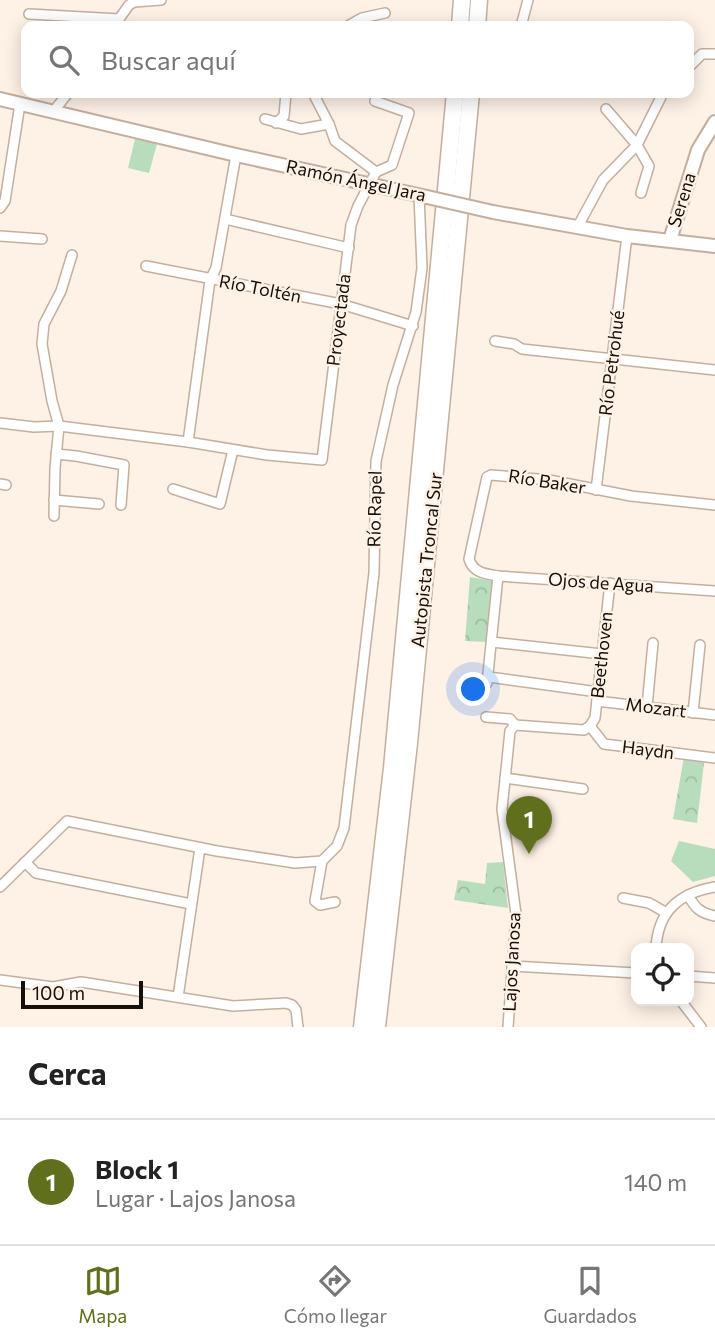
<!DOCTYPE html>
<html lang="es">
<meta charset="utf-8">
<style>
:root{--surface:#fff;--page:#f2f2f2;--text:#222;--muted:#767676;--line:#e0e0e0;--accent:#606f1b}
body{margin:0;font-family:Commissioner,sans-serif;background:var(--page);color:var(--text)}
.controls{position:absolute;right:21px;bottom:21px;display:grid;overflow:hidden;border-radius:14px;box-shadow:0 4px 18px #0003}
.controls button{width:63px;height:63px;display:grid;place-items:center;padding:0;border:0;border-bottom:2px solid var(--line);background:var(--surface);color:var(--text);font:35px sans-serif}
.scale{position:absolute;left:21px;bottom:18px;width:122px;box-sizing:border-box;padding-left:7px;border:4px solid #17100a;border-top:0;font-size:19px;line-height:24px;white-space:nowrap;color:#17100a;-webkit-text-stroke:5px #fef1e6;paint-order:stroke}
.you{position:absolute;left:474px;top:690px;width:24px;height:24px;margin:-18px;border:5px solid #fff;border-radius:50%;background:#1a73e8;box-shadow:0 0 0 10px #1a73e833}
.badge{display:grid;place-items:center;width:46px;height:46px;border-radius:50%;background:var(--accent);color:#fff;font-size:23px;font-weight:700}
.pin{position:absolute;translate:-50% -58px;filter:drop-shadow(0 2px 4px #0008)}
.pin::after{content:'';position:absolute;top:37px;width:24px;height:21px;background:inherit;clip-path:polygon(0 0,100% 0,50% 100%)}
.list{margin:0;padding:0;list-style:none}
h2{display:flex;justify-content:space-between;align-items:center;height:91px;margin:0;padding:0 28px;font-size:30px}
h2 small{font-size:23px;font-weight:400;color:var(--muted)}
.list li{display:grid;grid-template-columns:46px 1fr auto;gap:21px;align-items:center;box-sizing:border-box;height:126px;padding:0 28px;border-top:2px solid var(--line)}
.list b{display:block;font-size:26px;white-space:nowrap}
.list p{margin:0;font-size:23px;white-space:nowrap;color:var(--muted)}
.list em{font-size:23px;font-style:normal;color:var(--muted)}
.icon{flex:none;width:38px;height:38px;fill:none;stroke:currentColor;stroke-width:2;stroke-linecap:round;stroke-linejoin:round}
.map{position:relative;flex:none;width:715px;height:1027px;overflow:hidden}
.search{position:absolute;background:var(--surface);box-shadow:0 4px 18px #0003;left:21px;right:21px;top:21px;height:77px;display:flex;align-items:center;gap:18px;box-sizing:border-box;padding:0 24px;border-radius:14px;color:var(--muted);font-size:26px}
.sheet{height:217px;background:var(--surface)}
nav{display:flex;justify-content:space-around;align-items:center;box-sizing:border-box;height:98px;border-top:2px solid var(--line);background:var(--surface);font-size:19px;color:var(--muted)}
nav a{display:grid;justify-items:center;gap:4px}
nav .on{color:var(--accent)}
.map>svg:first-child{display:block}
.green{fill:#b8ddbc}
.park{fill:url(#park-crowns)}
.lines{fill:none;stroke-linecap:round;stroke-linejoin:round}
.street-casing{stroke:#c4af9e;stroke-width:12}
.secondary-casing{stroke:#c4af9e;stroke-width:16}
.highway-casing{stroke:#c4af9e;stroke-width:19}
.street{stroke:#fff;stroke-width:9}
.secondary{stroke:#fff;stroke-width:12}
.highway{stroke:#fff;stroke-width:16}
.secondary-bridge-casing{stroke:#c4af9e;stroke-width:16;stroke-linecap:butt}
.secondary-bridge{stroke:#fff;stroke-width:12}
.labels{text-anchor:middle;stroke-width:5;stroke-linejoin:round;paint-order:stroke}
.street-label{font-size:18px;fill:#17100a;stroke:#fef1e6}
</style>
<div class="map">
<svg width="715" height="1027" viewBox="0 0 715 1027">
<defs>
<pattern id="park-crowns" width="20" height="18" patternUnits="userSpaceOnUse" patternTransform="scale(1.75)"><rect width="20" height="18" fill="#b8ddbc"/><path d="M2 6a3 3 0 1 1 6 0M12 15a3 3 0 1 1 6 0" fill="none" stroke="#9dbda0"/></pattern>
</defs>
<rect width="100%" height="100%" fill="#fef1e6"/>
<g class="green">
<polygon points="135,139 157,144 149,173 128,168"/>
<polygon points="679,841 715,849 715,876 693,882 671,861"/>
</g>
<g class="park">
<polygon points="470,577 493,581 488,642 465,641"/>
<polygon points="684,757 704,763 697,823 673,819"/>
<polygon points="503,862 508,908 454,900 458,880 485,884 487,863"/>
</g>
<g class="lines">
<g class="street-casing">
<g id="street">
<polyline points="29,14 119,19"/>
<polyline points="114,26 129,5 134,2 161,0"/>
<polyline points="348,26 362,18 385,13"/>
<polyline points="521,26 528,0"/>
<polyline points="689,67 702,54 715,54"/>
<polyline points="606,109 637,145 649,166 641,193"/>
<polyline points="53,112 68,93"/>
<polyline points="265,119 301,129 329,124"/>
<polyline points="276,123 284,116 286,93"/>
<polyline points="376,172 392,165 409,113 375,101 377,93"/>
<polyline points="0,208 5,201 20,104"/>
<polyline points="225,219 349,248"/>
<polyline points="578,226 603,180 637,145 663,93"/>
<polyline points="0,236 42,239"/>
<polyline points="146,266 341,304 413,326"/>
<polyline points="495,341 514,344 522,349 715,370"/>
<polyline points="0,423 34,427 59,426 188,442 267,455 322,460 351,225 358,206 376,172 335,141 329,124 313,93"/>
<polyline points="188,442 210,280 216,268 236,155"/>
<polyline points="56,454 76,456 124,465 121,505"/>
<polyline points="0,484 6,485"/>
<polyline points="173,489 220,504 233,450"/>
<polyline points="596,490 627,236"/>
<polyline points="54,500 99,504"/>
<path d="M715,505L631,496L549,480L491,475L487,477L469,559C473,573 486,574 498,576L715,591"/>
<polyline points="54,516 55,468 59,426 52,401 42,344 44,324 61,291 72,255"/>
<polyline points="492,642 602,654"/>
<polyline points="489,677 598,692"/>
<polyline points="487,683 498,576"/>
<polyline points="597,701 715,715"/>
<polyline points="647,707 653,643"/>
<polyline points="693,713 700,645"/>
<polyline points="486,717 510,719 515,725"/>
<polyline points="515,725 584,730 590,726"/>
<polyline points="590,726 595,718 610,583"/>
<polyline points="590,726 604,744 715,758"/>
<polyline points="505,778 583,789"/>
<polyline points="322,861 315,901 320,905 335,902"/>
<polyline points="25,862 36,873 191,904"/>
<polyline points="0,887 67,821 217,851 295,863 322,861 337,846 344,828 374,573 376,461 393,385 416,312 422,268 419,195"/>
<path d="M688,895C695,908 700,913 715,916"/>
<polyline points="623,898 649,903 665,912"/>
<path d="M656,948C658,911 679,893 715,887"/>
<polyline points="512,966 636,973"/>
<polyline points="689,976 715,978"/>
<polyline points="0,980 53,987 81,982 233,1006 286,1003 292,1005 296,1010 298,1027"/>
<polyline points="178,997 200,848"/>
<polyline points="681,1001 701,1027"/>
<polyline points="508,1027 516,914 502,809 510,731 515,725"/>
</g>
</g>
<g class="secondary-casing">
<g id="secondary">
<polyline points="0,99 236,155 427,197"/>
<polyline points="493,212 627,236 715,246"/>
<polyline points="670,240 698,150 715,122"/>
</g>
</g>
<g class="highway-casing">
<g id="highway">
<polyline points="460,26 462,0"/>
<polyline points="477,26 479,0"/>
<polyline points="362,1027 392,768 455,93"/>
<polyline points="377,1027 409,743 471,93"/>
</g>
</g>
<use href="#street" class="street"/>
<use href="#secondary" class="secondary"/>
<use href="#highway" class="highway"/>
<g class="secondary-bridge-casing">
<polyline id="secondary-bridge" points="427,197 493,212"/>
</g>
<use href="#secondary-bridge" class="secondary-bridge"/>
</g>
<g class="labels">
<g class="street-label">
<text transform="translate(356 181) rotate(12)" y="6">Ramón Ángel Jara</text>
<text transform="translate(682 200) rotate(-73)" y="6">Serena</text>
<text transform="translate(260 289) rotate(11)" y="6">Río Toltén</text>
<text transform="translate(339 320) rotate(-83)" y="6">Proyectada</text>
<text transform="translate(612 363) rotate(-83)" y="6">Río Petrohué</text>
<text transform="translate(547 482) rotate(9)" y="6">Río Baker</text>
<text transform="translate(375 509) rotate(-89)" y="6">Río Rapel</text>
<text transform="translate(427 560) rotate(-84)" y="6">Autopista Troncal Sur</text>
<text transform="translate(601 583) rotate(4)" y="6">Ojos de Agua</text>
<text transform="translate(602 655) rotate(-84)" y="6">Beethoven</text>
<text transform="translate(656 708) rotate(7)" y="6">Mozart</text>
<text transform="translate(648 750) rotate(7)" y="6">Haydn</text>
<text transform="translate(512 962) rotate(-87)" y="6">Lajos Janosa</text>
</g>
</g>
</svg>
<div class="controls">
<button><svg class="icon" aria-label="locate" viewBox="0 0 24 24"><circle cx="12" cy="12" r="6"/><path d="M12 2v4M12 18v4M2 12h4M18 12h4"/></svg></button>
</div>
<div class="scale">100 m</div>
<div class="you"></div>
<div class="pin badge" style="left:529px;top:854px">1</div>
<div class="search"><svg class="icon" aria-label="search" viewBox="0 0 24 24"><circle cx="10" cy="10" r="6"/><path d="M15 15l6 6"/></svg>Buscar aquí</div>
</div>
<section class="sheet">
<h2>Cerca<small></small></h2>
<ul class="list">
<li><span class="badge">1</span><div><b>Block 1</b><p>Lugar · Lajos Janosa</p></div><em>140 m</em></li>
</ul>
</section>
<nav>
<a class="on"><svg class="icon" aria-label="map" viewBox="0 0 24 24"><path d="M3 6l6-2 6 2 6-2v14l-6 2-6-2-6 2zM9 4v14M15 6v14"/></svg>Mapa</a>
<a><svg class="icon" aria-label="directions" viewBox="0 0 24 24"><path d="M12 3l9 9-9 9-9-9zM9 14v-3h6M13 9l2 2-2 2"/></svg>Cómo llegar</a>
<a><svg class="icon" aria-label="saved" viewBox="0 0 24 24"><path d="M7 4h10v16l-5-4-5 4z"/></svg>Guardados</a>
</nav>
